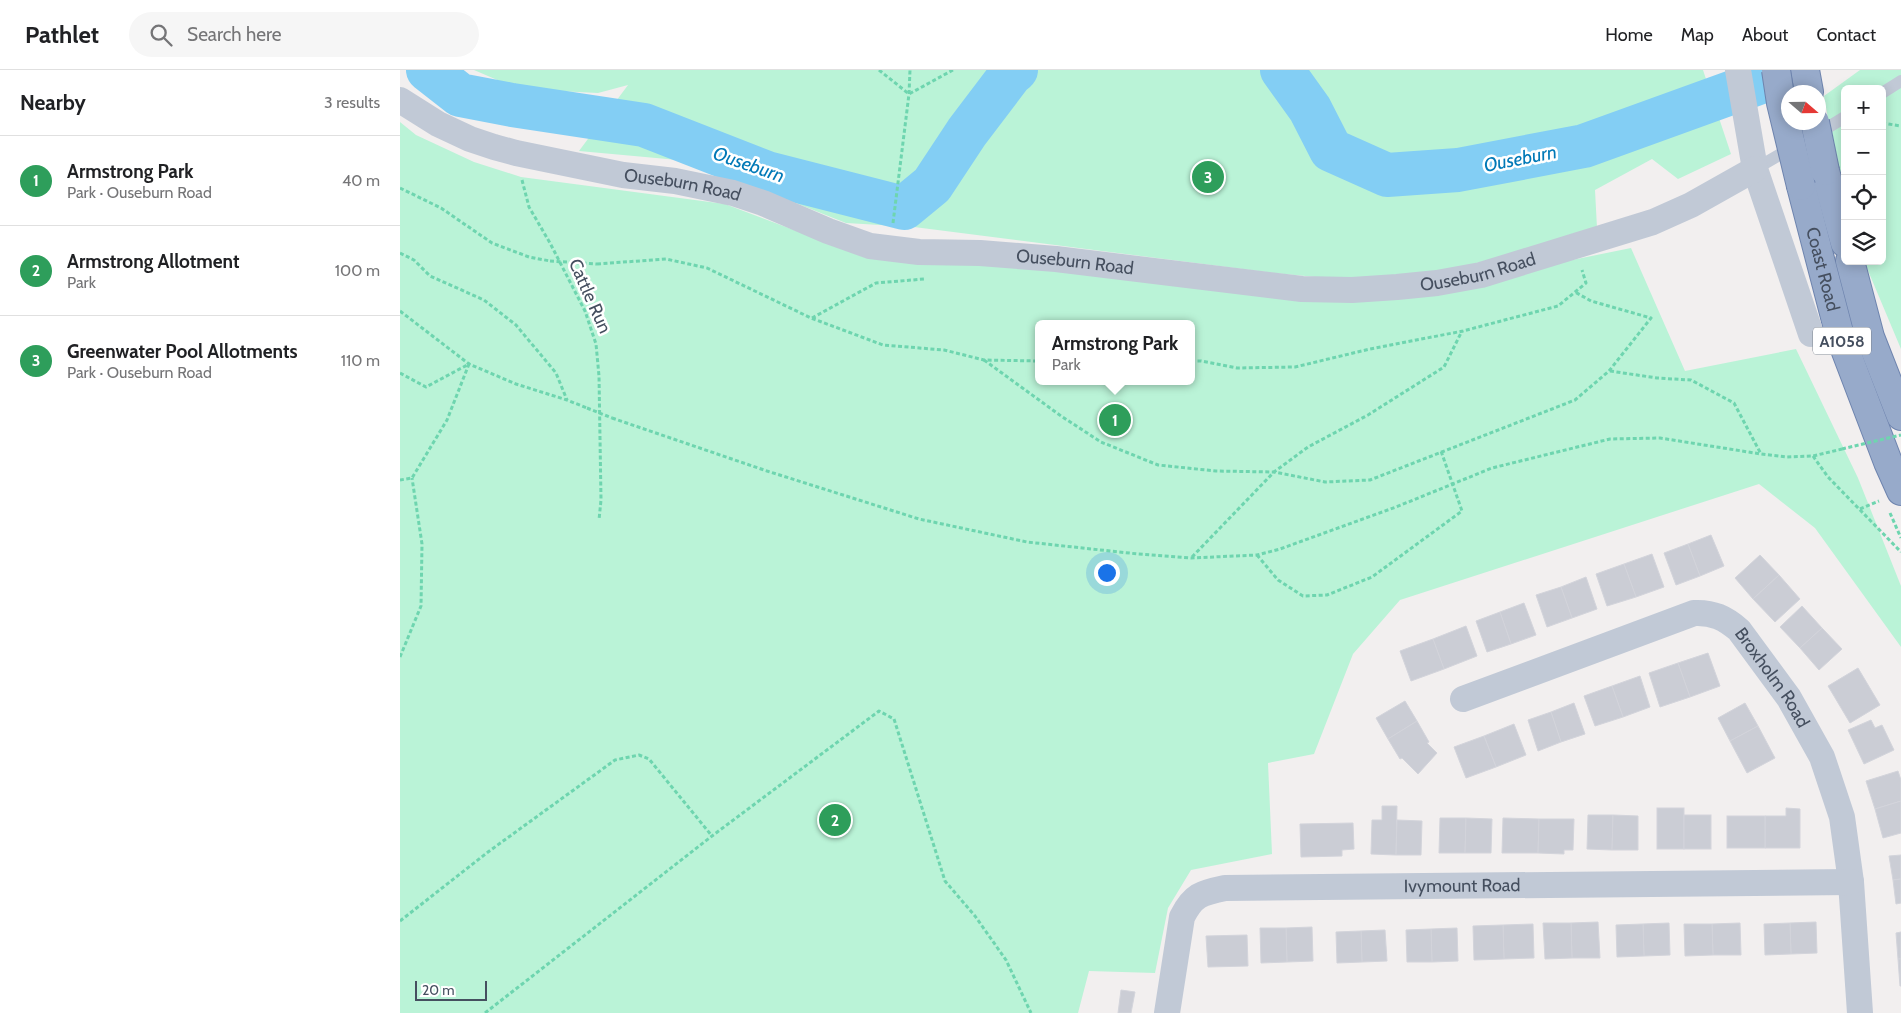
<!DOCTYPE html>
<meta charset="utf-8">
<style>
:root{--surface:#fff;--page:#f6f6f6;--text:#202124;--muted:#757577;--line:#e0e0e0;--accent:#db2777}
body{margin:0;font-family:Cabin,sans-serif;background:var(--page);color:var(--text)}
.controls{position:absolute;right:15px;top:15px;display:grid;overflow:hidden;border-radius:8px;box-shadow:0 2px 12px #0003}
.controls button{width:45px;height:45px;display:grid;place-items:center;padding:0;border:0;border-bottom:1px solid var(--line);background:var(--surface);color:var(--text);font:25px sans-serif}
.compass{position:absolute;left:1381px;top:15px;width:45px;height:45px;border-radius:50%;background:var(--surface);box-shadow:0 2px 12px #0003;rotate:110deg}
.scale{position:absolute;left:15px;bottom:12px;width:72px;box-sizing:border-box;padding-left:5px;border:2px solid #454f5f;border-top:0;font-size:14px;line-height:18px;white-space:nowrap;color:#454f5f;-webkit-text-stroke:4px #fff;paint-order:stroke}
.you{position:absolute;left:706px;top:502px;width:18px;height:18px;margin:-12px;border:4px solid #fff;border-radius:50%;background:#1a73e8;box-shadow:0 0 0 8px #1a73e833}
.badge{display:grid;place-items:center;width:32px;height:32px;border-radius:50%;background:var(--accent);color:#fff;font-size:16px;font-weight:700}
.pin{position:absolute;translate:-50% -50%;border:2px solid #fff;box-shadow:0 1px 5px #0006}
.popup{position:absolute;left:635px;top:250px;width:160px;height:65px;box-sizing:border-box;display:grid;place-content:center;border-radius:8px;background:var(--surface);filter:drop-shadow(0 1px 4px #0005);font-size:16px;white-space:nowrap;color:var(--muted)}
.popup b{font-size:19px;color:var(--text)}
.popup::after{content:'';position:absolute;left:50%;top:100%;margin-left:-10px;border:10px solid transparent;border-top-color:var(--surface)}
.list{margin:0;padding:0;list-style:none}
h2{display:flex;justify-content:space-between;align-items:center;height:65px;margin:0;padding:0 20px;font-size:21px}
h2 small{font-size:16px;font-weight:400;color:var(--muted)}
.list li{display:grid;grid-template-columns:32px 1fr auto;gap:15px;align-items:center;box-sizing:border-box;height:90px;padding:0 20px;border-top:1px solid var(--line)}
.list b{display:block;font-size:19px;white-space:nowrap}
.list p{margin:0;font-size:16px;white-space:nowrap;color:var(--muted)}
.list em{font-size:16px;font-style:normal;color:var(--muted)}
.icon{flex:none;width:28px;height:28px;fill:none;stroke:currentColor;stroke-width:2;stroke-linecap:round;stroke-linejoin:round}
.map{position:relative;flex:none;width:1501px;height:943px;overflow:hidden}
header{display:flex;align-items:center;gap:30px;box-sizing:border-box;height:70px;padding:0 25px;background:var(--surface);border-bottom:1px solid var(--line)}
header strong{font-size:24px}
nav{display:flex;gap:28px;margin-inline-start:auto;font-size:18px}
.search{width:350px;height:45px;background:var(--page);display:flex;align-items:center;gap:12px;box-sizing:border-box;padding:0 18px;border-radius:28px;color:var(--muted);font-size:19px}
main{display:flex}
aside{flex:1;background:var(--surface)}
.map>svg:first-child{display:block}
.green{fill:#baf3d7;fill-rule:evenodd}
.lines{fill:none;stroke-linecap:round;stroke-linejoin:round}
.river{stroke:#83cef4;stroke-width:44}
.building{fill:#cbcdd5;stroke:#d3d4db}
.trunk-casing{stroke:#6e84ae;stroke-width:30}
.path{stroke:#6ed5af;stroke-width:3;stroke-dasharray:4 2.5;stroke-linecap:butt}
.service{stroke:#c1c9d6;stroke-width:12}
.minor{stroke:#c1c9d6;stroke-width:26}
.trunk{stroke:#97aaca;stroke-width:28}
.trunk-bridge-casing{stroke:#6e84ae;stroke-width:30;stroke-linecap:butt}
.path-bridge{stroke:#6ed5af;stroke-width:3;stroke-dasharray:4 2.5;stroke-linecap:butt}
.trunk-bridge{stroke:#97aaca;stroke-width:28}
.labels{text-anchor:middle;stroke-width:5;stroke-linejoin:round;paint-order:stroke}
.shield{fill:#fff;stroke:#7d848f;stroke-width:1}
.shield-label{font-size:16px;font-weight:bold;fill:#454f5f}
.street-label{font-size:18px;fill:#454f5f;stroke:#fff}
.water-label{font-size:19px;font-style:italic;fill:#0079b7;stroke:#fff}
</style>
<header>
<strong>Pathlet</strong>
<div class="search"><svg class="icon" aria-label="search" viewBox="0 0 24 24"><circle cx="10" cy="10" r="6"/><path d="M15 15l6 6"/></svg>Search here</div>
<nav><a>Home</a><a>Map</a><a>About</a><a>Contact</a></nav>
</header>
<main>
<aside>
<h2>Nearby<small>3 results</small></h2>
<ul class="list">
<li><span class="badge" style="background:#2e9e5b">1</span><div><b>Armstrong Park</b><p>Park · Ouseburn Road</p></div><em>40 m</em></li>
<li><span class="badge" style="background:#2e9e5b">2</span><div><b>Armstrong Allotment</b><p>Park</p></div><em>100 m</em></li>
<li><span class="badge" style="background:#2e9e5b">3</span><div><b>Greenwater Pool Allotments</b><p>Park · Ouseburn Road</p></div><em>110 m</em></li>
</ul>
</aside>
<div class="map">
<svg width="1501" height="943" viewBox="0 0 1501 943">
<rect width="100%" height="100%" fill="#f2efef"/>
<g class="green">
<polygon points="74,0 1303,0 1331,84 1278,109 1252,89 1195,120 1197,158 1126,180 1043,202 958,211 874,203 514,157 446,153 335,109 278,90 179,81 228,15 198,23 118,19"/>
<polygon points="1460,0 1501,0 1501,279 1464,191 1482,191 1482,19 1445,19 1445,123 1436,93 1424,26"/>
<path d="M0,52L16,65L74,92L121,107L325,134L402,163L577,192L845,219L1172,190L1231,178L1285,301L1396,279L1458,408L1501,516V577L1415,458L1359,414L1000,530L953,584L914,684L868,693L872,784L791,800L768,838L755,903L689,901L678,943H0ZM639,254H791V311H639Z"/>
</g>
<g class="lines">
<g class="river">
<polyline points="28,0 60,25 112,35 244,55 367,103 504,138 532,115 567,62 611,4 616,0"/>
<polyline points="882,0 910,39 931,80 987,105 1058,100 1184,76 1394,0"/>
</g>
</g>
<g class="building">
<polygon points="1311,465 1324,496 1300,506 1288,474"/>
<polygon points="1288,474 1300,506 1276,515 1264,483"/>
<polygon points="1252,484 1264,517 1236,527 1224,494"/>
<polygon points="1360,485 1379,505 1353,529 1335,508"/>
<polygon points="1224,494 1236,527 1207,536 1196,504"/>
<polygon points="1379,505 1400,529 1375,552 1353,529"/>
<polygon points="1186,507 1197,539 1172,548 1161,517"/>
<polygon points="1161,517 1172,548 1147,557 1136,525"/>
<polygon points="1124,533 1136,565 1111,574 1100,542"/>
<polygon points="1402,536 1422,558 1400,578 1380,557"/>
<polygon points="1100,542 1111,574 1087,582 1076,551"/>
<polygon points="1066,556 1077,586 1044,599 1033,569"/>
<polygon points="1422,558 1442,579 1419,600 1400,578"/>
<polygon points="1033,569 1044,599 1011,611 1000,581"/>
<polygon points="1308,583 1320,616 1290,627 1278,593"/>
<polygon points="1278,593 1290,627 1260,637 1249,603"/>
<polygon points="1458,598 1480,635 1450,653 1428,616"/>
<polygon points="1240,606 1250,637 1223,647 1212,616"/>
<polygon points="1212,616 1223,647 1195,656 1184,626"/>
<polygon points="1005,631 1017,651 988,669 976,648"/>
<polygon points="1174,633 1185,664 1161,672 1151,642"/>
<polygon points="1345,633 1358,656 1330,671 1318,648"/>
<polygon points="1151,642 1161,672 1138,681 1128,650"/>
<polygon points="1471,650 1475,658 1482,655 1494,680 1464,694 1448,660"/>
<polygon points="1017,651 1029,672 1027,673 1037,683 1018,704 1002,688 1000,689 988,669"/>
<polygon points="1114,654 1126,685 1096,697 1084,666"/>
<polygon points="1358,656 1375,688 1347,703 1330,671"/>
<polygon points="1084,666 1096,697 1066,708 1054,677"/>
<polygon points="1498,701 1501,710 1501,731 1475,739 1466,711"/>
<polygon points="1501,731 1501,763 1483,768 1475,739"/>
<polygon points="982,736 997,736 996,785 971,784 972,750 982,750"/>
<rect x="1257" y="738" width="27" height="41"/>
<polygon points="1386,738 1400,739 1400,778 1365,778 1365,746 1386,746"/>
<polygon points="1188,745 1213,745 1212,780 1187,779"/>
<polygon points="1213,745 1238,746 1238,780 1212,780"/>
<rect x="1284" y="745" width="27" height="34"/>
<rect x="1327" y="746" width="38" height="32"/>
<polygon points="1040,748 1066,748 1065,783 1039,783"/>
<polygon points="1066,748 1092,749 1091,783 1065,783"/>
<polygon points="1103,748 1139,749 1138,783 1102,783"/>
<polygon points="1139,749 1174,749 1173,780 1164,780 1164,784 1138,783"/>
<polygon points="997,750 1022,751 1021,785 996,785"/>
<polygon points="953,753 954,779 942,780 942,786 901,787 900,754"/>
<polygon points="1501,785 1501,809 1493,810 1489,786"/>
<polygon points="1501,809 1501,833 1496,834 1493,810"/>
<polygon points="1198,852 1200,888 1172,888 1171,853"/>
<polygon points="1416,852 1417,883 1391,884 1390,853"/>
<polygon points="1143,853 1171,853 1172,888 1145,889"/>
<polygon points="1269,853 1270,885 1244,886 1243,854"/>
<polygon points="1340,853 1341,885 1313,885 1312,854"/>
<polygon points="1390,853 1391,884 1365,885 1364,854"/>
<polygon points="1133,854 1134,888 1104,889 1103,855"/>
<polygon points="1243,854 1244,886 1217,887 1216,855"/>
<polygon points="1284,854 1312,854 1313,885 1285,886"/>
<polygon points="1103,855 1104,889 1074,890 1073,856"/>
<polygon points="912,857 913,891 887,892 886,858"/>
<polygon points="860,858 886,858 887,892 861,893"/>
<polygon points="1057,858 1058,891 1032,892 1031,859"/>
<polygon points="1031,859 1032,892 1007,892 1006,860"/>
<polygon points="985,860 987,891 962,892 961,861"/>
<polygon points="961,861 962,892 937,893 936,862"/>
<polygon points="1501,862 1501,889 1498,889 1496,863"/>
<polygon points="847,865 848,896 808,897 806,866"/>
<polygon points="1498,889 1501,889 1501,916 1500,916"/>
<polygon points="721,920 735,922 731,943 718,943"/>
</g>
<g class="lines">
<g class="trunk-casing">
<g id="trunk">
<polyline points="1405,0 1409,22"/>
<polyline points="1425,101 1445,173"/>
<path id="s4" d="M1401,116L1440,266L1488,392L1501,421"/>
<polyline points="1450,191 1470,267 1501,346"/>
</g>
</g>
<g class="path">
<polyline points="479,0 509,24 553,0"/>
<polyline points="1482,53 1501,56"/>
<polyline points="122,110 129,137 150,173 185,241 196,274 199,306 201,430 199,450"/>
<polyline points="0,118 41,138 92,173 129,187 150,191"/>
<polyline points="493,153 509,24 510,0"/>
<polyline points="0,183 14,190 30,206 84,230 116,255 156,303 167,330"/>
<polyline points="197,194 266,189 307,198 411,248 483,275 544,280 584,290 639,291"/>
<polyline points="0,241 69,294 116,314 167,330 187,338"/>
<polyline points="412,248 476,213 524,209"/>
<polyline points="584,290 661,346 701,372 758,395 816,401 874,402 925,412 970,410 1175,330 1209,301 1251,248 1191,231 1175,222"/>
<polyline points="791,291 801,291 837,298 895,297 970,279 1063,261 1158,236 1186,213 1182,200"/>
<polyline points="1210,301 1257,308 1291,310 1334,333 1361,384"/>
<polyline points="0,303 26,317 69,294 47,350 12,408 0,410"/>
<polyline points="212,348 367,401 519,449 627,472 738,484 791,488 857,485 880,479 996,437 1092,398 1210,369 1260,368 1361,384 1387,387 1413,386 1442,379"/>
<polyline points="1413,386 1428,407 1501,482"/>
<polyline points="1460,439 1479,431"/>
<polyline points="1490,443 1501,468"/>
<polyline points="857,485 878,510 903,526 927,525 972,507 1062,441 1041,381"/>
<polyline points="792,487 874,402 908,377 968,345 1044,297 1062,261"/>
<polyline points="0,587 21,536 22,474 12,408"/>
<polyline points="0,851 88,782 215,690 239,685 249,689 312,766"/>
<polyline points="85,943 312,766 479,641 494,649 545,811 575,846 606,890 631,943"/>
</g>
<g class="service">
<polyline points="1482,23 1501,11"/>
<polyline points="1417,64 1445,47"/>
<polyline points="1355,99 1393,77"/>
</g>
<g class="minor">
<polyline points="1338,0 1355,99 1411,264"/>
<path id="s1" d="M0,30L38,54L70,69L94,77L116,83L223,105L275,111L333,123L363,133L428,161L470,176L519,182L580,183L656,189L902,219L952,220L997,217L1037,213L1081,205L1253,152L1291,135L1355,99"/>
<path id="s2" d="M1063,629L1294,543C1313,542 1325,548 1339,560L1389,628L1422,687L1442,747L1451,812L1460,943"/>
<path id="s3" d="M767,943L782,847C793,825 801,823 825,818L1451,812"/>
</g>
<use href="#trunk" class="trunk"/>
<g class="trunk-bridge-casing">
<g id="trunk-bridge">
<polyline points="1376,0 1381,33 1401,116"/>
<polyline points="1415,52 1425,101"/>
</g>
</g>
<g class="path-bridge">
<polyline points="150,191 197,194"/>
<polyline points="187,338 212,348"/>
<polyline points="1442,379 1501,365"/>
</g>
<use href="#trunk-bridge" class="trunk-bridge"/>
</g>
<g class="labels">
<rect class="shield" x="1413" y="257.5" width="58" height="27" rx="4"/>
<g class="shield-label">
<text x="1442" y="277">A1058</text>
</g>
<g class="street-label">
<text dy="6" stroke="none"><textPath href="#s1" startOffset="298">Ouseburn Road</textPath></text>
<text dy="6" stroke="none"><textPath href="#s1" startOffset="702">Ouseburn Road</textPath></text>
<text dy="6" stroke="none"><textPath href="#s1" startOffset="1108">Ouseburn Road</textPath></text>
<text dy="6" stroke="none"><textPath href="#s4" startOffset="86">Coast Road</textPath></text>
<text transform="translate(190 226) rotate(66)" y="6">Cattle Run</text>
<text dy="6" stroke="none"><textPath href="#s2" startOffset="354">Broxholm Road</textPath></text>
<text dy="6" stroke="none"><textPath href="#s3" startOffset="389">Ivymount Road</textPath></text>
</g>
<g class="water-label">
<text transform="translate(1120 88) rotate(-11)" y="7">Ouseburn</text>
<text transform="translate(349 94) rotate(19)" y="7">Ouseburn</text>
</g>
</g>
</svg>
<div class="controls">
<button>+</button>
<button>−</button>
<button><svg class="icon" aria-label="locate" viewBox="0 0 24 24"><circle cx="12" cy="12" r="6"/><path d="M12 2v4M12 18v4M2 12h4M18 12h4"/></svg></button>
<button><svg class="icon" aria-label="layers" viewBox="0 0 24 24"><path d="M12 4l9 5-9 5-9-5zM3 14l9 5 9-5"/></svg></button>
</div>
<svg class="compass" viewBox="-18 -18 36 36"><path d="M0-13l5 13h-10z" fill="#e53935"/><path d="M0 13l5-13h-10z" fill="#757577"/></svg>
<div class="scale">20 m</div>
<div class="you"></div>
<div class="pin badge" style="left:715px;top:350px;background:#2e9e5b">1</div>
<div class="popup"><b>Armstrong Park</b>Park</div>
<div class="pin badge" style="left:435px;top:750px;background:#2e9e5b">2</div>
<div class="pin badge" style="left:808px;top:107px;background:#2e9e5b">3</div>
</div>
</main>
